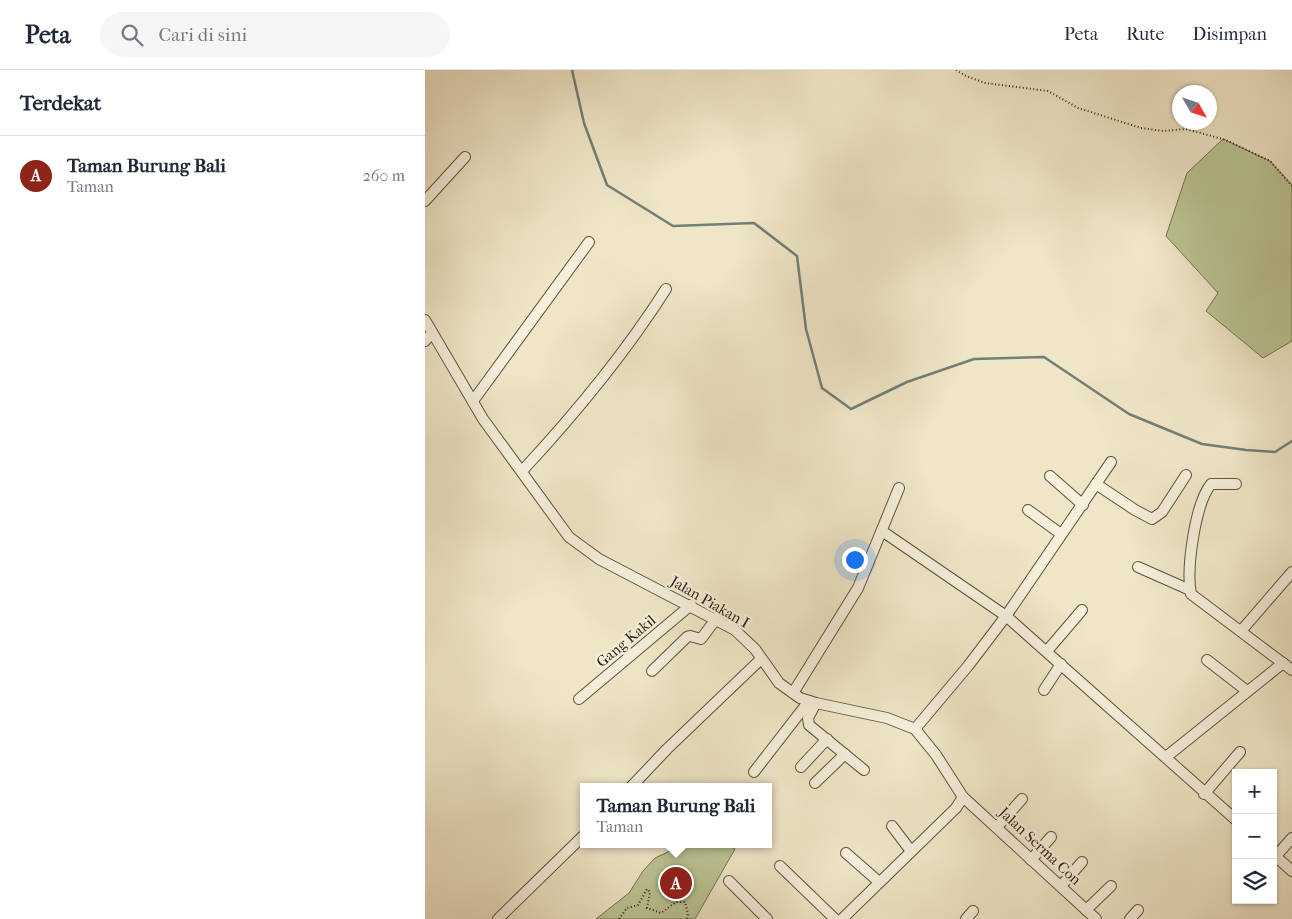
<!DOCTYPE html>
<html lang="id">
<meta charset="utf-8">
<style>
:root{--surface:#fff;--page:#f6f6f7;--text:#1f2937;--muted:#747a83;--line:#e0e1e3;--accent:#8f2418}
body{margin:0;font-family:"IM FELL French Canon",serif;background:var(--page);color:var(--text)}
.controls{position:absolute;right:15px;bottom:15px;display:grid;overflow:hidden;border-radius:0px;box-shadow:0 1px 4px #0004}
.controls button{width:45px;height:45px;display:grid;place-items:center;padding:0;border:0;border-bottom:1px solid var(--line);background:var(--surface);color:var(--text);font:25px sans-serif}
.compass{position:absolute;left:747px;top:15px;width:45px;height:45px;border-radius:50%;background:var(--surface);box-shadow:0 1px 4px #0004;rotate:129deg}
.you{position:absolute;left:429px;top:489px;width:18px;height:18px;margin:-12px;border:4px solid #fff;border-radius:50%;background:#1a73e8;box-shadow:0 0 0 8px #1a73e833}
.badge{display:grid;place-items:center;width:32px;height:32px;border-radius:50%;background:var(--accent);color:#fff;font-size:16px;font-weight:700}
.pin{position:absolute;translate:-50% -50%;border:2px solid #fff;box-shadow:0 1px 5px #0006}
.popup{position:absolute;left:155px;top:713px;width:192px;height:65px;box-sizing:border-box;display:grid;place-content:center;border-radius:0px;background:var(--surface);filter:drop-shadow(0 1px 4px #0005);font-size:16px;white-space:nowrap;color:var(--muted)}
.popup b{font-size:19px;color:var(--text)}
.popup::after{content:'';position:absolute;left:50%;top:100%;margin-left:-10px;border:10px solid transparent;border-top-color:var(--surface)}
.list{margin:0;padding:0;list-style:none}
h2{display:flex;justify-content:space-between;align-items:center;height:65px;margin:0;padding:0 20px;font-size:21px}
h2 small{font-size:16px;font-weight:400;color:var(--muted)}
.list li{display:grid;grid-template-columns:32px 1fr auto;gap:15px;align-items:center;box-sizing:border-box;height:80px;padding:0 20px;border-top:1px solid var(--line)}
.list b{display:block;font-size:19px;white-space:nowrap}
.list p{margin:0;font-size:16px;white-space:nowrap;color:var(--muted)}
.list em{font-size:16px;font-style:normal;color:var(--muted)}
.icon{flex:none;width:28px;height:28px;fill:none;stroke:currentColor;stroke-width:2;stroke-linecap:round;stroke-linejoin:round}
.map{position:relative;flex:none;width:867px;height:849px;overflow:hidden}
header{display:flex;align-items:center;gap:30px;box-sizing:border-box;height:70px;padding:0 25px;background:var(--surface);border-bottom:1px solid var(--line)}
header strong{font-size:24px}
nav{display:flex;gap:28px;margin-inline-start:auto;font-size:18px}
.search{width:350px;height:45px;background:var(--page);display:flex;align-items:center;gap:12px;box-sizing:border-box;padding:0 18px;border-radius:28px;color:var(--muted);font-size:19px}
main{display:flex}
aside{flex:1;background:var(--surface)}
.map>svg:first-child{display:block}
.green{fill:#bbc494;stroke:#747252}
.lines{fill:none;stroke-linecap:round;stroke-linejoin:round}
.stream{stroke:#717f79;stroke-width:2.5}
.minor-casing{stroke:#5e523e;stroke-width:12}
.path{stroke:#2e2110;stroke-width:2;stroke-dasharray:1 2.5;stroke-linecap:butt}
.minor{stroke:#f5efdb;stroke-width:10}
.labels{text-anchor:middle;stroke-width:5;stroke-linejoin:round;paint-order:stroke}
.street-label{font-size:15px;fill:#2e2110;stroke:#f5efdb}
</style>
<header>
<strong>Peta</strong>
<div class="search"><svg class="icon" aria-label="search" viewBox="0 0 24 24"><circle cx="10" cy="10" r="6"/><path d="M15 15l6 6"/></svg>Cari di sini</div>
<nav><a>Peta</a><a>Rute</a><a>Disimpan</a></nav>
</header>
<main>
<aside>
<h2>Terdekat<small></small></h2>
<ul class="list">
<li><span class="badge">A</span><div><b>Taman Burung Bali</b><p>Taman</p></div><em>260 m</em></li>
</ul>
</aside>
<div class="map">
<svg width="867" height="849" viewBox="0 0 867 849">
<rect width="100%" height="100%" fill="#efe6c7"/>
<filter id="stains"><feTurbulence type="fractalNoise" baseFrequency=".004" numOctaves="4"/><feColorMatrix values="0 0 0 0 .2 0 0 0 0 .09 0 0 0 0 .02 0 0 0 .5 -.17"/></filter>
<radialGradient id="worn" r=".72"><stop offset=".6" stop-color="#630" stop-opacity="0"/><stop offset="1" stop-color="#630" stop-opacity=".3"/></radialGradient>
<g class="green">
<polygon points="798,69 845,91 867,115 867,271 838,288 781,241 793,223 741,166 762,103"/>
<polygon points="252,774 301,774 310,779 270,849 171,849 204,823 218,801 230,788 245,781"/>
</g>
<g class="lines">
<polyline class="stream" points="147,0 159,53 182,115 248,156 329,153 372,186 381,259 397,318 426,339 482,312 549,289 619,287 704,344 777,374 821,380 850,382 867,371"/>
<g class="minor-casing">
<g id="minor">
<polyline points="0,131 40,87"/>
<polyline points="0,250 58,349 144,467 174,489 310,560 330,579 354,613 375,628 391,633 462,648 490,659 511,685 538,727 671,849"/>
<polyline points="0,271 7,263"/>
<polyline points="48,331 164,172"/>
<path d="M97,401C150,344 199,285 241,219"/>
<polyline points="625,406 658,435"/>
<polyline points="671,414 710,440 727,449 737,442 761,405"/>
<path d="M811,414H786C770,434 761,499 766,524L867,600"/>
<polyline points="603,440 636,464"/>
<polyline points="457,461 581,546 811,750"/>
<polyline points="713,497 765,520"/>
<polyline points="816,561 867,502"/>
<polyline points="622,581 657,540"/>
<polyline points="782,590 822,621"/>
<polyline points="227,601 262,567 265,566 276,569 291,549"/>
<polyline points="619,620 636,594"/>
<polyline points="368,623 433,518 474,418"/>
<polyline points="154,629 266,535"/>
<polyline points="391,633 383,648 384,655 439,700"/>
<polyline points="490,659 543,596 581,546 686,392"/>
<polyline points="741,687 858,593"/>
<polyline points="376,697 402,669"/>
<polyline points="329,702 384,631"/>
<polyline points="390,713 420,684"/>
<polyline points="206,717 242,679 336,589"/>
<polyline points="779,724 815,682"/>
<polyline points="467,756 486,781"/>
<polyline points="572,757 597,729"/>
<polyline points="421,783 454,812"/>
<polyline points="848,784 867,801"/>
<polyline points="851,786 867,768"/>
<polyline points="606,790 626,767"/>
<polyline points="355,796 410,849"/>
<polyline points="304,811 342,849"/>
<polyline points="636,816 657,792"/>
<polyline points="661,840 686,816"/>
<polyline points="73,849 158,766"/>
<polyline points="417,849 531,738 538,727"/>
<polyline points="541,849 548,841"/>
<polyline points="705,849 713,840"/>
</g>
</g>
<g class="path">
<polyline points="531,0 541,6 560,13 623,21 653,38 716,58 738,61 761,59 801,70 845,91 867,116"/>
<polyline points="194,849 202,838 213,835 222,819 225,822 222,838 236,843 251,832 260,832 263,844 262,849"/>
</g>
<use href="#minor" class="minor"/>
</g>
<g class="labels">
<g class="street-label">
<text transform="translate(285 532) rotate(30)" y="5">Jalan Piakan I</text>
<text transform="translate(201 571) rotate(-40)" y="5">Gang Kakil</text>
<text transform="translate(615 776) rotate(43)" y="5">Jalan Serma Con</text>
</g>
</g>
<rect width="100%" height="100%" filter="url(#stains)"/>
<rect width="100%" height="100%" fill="url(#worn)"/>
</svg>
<div class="controls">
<button>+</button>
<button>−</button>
<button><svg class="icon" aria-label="layers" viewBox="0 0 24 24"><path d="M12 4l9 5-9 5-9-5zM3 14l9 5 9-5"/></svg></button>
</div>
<svg class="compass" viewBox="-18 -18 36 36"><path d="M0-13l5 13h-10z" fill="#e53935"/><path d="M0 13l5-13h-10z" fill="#747a83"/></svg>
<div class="you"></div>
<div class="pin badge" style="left:251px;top:813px">A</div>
<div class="popup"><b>Taman Burung Bali</b>Taman</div>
</div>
</main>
